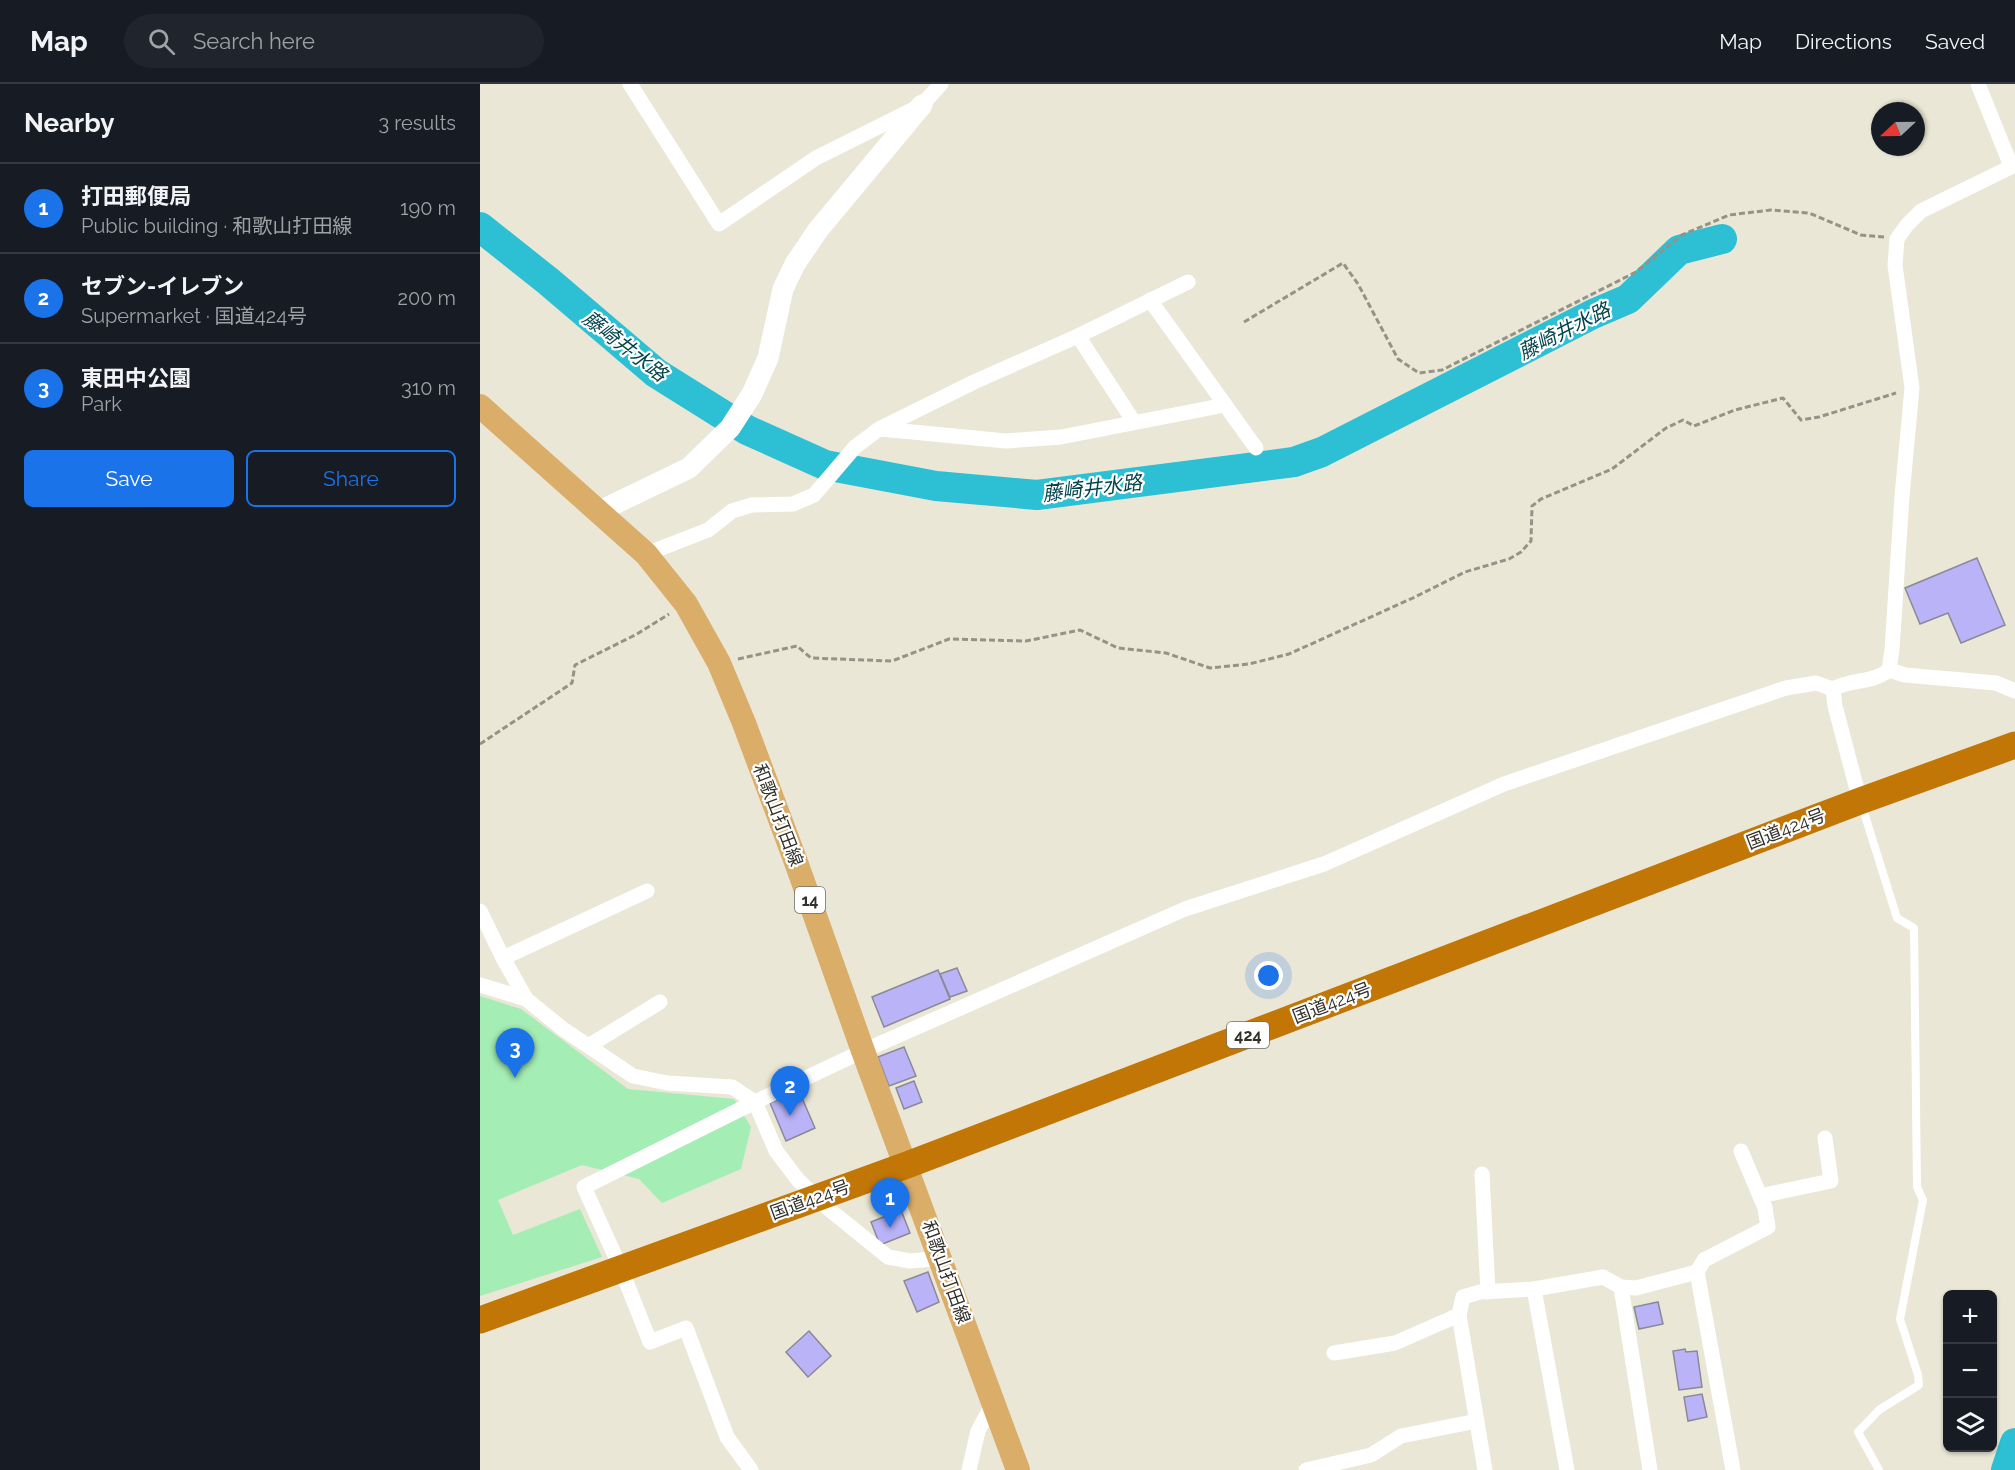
<!DOCTYPE html>
<meta charset="utf-8">
<style>
:root{--surface:#171b24;--page:#20242c;--text:#f1f3f6;--muted:#9ea1a6;--line:#363941;--accent:#1a73e8}
body{margin:0;font-family:Raleway,"Noto Sans JP",sans-serif;background:var(--page);color:var(--text)}
.controls{position:absolute;right:18px;bottom:18px;display:grid;overflow:hidden;border-radius:9px;box-shadow:0 2px 4px #0004}
.controls button{width:54px;height:54px;display:grid;place-items:center;padding:0;border:0;border-bottom:2px solid var(--line);background:var(--surface);color:var(--text);font:30px sans-serif}
.compass{position:absolute;left:1391px;top:18px;width:54px;height:54px;border-radius:50%;background:var(--surface);box-shadow:0 2px 4px #0004;rotate:248deg}
.you{position:absolute;left:789px;top:892px;width:21px;height:21px;margin:-15px;border:4px solid #fff;border-radius:50%;background:#1a73e8;box-shadow:0 0 0 9px #1a73e833}
.badge{display:grid;place-items:center;width:39px;height:39px;border-radius:50%;background:var(--accent);color:#fff;font-size:20px;font-weight:700}
.pin{position:absolute;translate:-50% -50px;filter:drop-shadow(0 2px 3px #0008)}
.pin::after{content:'';position:absolute;top:32px;width:21px;height:18px;background:inherit;clip-path:polygon(0 0,100% 0,50% 100%)}
.list{margin:0;padding:0;list-style:none}
h2{display:flex;justify-content:space-between;align-items:center;height:78px;margin:0;padding:0 24px;font-size:26px}
h2 small{font-size:20px;font-weight:400;color:var(--muted)}
.list li{display:grid;grid-template-columns:39px 1fr auto;gap:18px;align-items:center;box-sizing:border-box;height:90px;padding:0 24px;border-top:2px solid var(--line)}
.list b{display:block;font-size:22px;white-space:nowrap}
.list p{margin:0;font-size:20px;white-space:nowrap;color:var(--muted)}
.list em{font-size:20px;font-style:normal;color:var(--muted)}
.actions{display:flex;gap:12px;padding:18px 24px}
.actions a{flex:1;padding:14px 0;border:2px solid var(--accent);border-radius:9px;text-align:center;font-size:21px;color:var(--accent)}
.actions .main{background:var(--accent);color:#fff}
.icon{flex:none;width:33px;height:33px;fill:none;stroke:currentColor;stroke-width:2;stroke-linecap:round;stroke-linejoin:round}
.map{position:relative;flex:none;width:1535px;height:1386px;overflow:hidden}
header{display:flex;align-items:center;gap:36px;box-sizing:border-box;height:84px;padding:0 30px;background:var(--surface);border-bottom:2px solid var(--line)}
header strong{font-size:28px}
nav{display:flex;gap:33px;margin-inline-start:auto;font-size:21px}
.search{width:420px;height:54px;background:var(--page);display:flex;align-items:center;gap:15px;box-sizing:border-box;padding:0 21px;border-radius:33px;color:var(--muted);font-size:22px}
main{display:flex}
aside{flex:1;background:var(--surface)}
.map>svg:first-child{display:block}
.green{fill:#a4edb4}
.lines{fill:none;stroke-linecap:round;stroke-linejoin:round}
.river{stroke:#2dbfd3;stroke-width:30}
.building{fill:#bab3f7;stroke:#8a8998;stroke-width:1.5}
.path{stroke:#959287;stroke-width:3;stroke-dasharray:6 3;stroke-linecap:butt}
.lane{stroke:#fff;stroke-width:8}
.street{stroke:#fff;stroke-width:15}
.secondary{stroke:#fff;stroke-width:21}
.primary{stroke:#daad69;stroke-width:24}
.highway{stroke:#c17605;stroke-width:27}
.labels{text-anchor:middle;stroke-width:4.5;stroke-linejoin:round;paint-order:stroke}
.shield{fill:#fff;stroke:#706e6a;stroke-width:1.5}
.shield-label{font-size:16px;font-weight:bold;fill:#32302a}
.street-label{font-size:18px;fill:#32302a;stroke:#fff}
.water-label{font-size:20px;font-style:italic;fill:#03444c;stroke:#fff}
</style>
<header>
<strong>Map</strong>
<div class="search"><svg class="icon" aria-label="search" viewBox="0 0 24 24"><circle cx="10" cy="10" r="6"/><path d="M15 15l6 6"/></svg>Search here</div>
<nav><a>Map</a><a>Directions</a><a>Saved</a></nav>
</header>
<main>
<aside>
<h2>Nearby<small>3 results</small></h2>
<ul class="list">
<li><span class="badge">1</span><div><b>打田郵便局</b><p>Public building · 和歌山打田線</p></div><em>190 m</em></li>
<li><span class="badge">2</span><div><b>セブン-イレブン</b><p>Supermarket · 国道424号</p></div><em>200 m</em></li>
<li><span class="badge">3</span><div><b>東田中公園</b><p>Park</p></div><em>310 m</em></li>
</ul>
<div class="actions"><a class="main">Save</a><a>Share</a></div>
</aside>
<div class="map">
<svg width="1535" height="1386" viewBox="0 0 1535 1386">
<rect width="100%" height="100%" fill="#eae7d7"/>
<polygon class="green" points="0,912 41,925 148,1005 254,1015 271,1043 261,1085 182,1119 159,1095 102,1081 18,1116 33,1151 100,1125 122,1173 0,1212"/>
<g class="lines">
<g class="river">
<polyline points="0,143 68,197 176,289 267,346 345,381 456,402 557,411 814,378 842,368 1113,230 1148,215 1199,166 1242,155"/>
<polyline points="1526,1386 1535,1359"/>
</g>
</g>
<g class="building">
<polygon points="1497,474 1525,541 1481,559 1468,529 1440,540 1425,504"/>
<polygon points="477,884 487,907 470,913 460,890"/>
<polygon points="458,886 470,915 404,943 392,913"/>
<polygon points="424,963 436,992 409,1002 398,973"/>
<polygon points="434,997 442,1018 424,1025 416,1004"/>
<polygon points="319,1007 335,1044 306,1057 290,1019"/>
<polygon points="421,1126 430,1149 400,1161 391,1138"/>
<polygon points="448,1188 459,1218 437,1228 424,1197"/>
<polygon points="1178,1218 1183,1240 1159,1245 1154,1223"/>
<polygon points="329,1247 351,1272 328,1293 306,1268"/>
<polygon points="1205,1265 1206,1268 1217,1267 1222,1303 1199,1306 1193,1267"/>
<polygon points="1222,1310 1227,1333 1208,1337 1204,1313"/>
</g>
<g class="lines">
<g class="path">
<polyline points="764,238 863,179 878,200 918,275 939,289 962,286 1156,188 1202,151 1249,131 1291,126 1329,129 1381,151 1404,153"/>
<polyline points="258,575 317,562 331,574 412,577 469,555 546,557 600,546 638,564 686,569 730,584 769,580 809,570 935,513 985,488 1029,475 1041,468 1051,457 1052,422 1061,415 1132,385 1186,344 1203,336 1214,342 1255,326 1303,314 1321,336 1339,333 1416,309"/>
<polyline points="0,660 92,599 95,581 157,550 189,530"/>
</g>
<polyline class="lane" points="1382,722 1417,834 1434,844 1437,1103 1443,1116 1420,1235 1438,1291 1439,1301 1399,1326 1378,1348 1399,1386"/>
<g class="street">
<polyline points="150,0 239,140 336,74 442,21 461,0"/>
<polyline points="1498,0 1531,82"/>
<polyline points="670,216 776,364"/>
<polyline points="598,252 654,338"/>
<polyline points="401,345 526,357 581,353 745,321"/>
<polyline points="166,470 228,446 252,427 272,421 313,420 334,411 375,363 399,345 494,298 598,252 708,198"/>
<polyline points="1409,586 1425,591 1516,599 1535,607"/>
<polyline points="1353,605 1355,622 1380,717"/>
<polyline points="0,827 23,874 46,915 83,945 153,992 187,999 252,1003 275,1018 296,1067 318,1096 345,1122 408,1173 430,1177 461,1174"/>
<polyline points="23,874 167,807"/>
<polyline points="0,901 46,915"/>
<polyline points="110,961 180,918"/>
<polyline points="1002,1090 1008,1208"/>
<polyline points="1280,1112 1351,1097 1345,1054"/>
<polyline points="1141,1203 1156,1204 1217,1188"/>
<polyline points="1054,1205 1087,1386"/>
<polyline points="854,1269 915,1259 979,1231"/>
<path d="M271,1386L247,1353L206,1244L170,1258L141,1185L104,1103L275,1018L383,967L705,825L844,780L1024,700L1306,604L1336,599L1353,605C1372,595 1393,599 1409,586L1412,566L1422,412L1432,304L1415,181L1417,155L1427,141L1441,127L1535,81"/>
<polyline points="489,1386 498,1347 513,1319"/>
<polyline points="826,1386 891,1371 921,1352 997,1337"/>
<polyline points="1005,1386 979,1231 983,1213 1000,1208 1054,1205 1123,1193 1141,1203 1170,1386"/>
<polyline points="1253,1386 1217,1188 1224,1176 1288,1143 1285,1124 1261,1067"/>
</g>
<polyline class="secondary" points="120,427 209,384 250,344 272,310 288,274 303,205 315,180 338,146 442,21"/>
<polyline class="primary" points="0,322 166,470 206,520 239,579 264,639 316,778 383,967 538,1386"/>
<polyline class="highway" points="0,1236 427,1081 1380,717 1535,661"/>
</g>
<g class="labels">
<g class="shield">
<rect x="315" y="803" width="30" height="26" rx="4.5"/>
<rect x="747" y="938" width="42" height="26" rx="4.5"/>
</g>
<g class="shield-label">
<text x="330" y="822">14</text>
<text x="768" y="957">424</text>
</g>
<g class="street-label">
<text transform="translate(298 731) rotate(69)" y="6">和歌山打田線</text>
<text transform="translate(1306 745) rotate(-21)" y="6">国道424号</text>
<text transform="translate(852 919) rotate(-21)" y="6">国道424号</text>
<text transform="translate(330 1116) rotate(-20)" y="6">国道424号</text>
<text transform="translate(466 1188) rotate(70)" y="6">和歌山打田線</text>
</g>
<g class="water-label">
<text transform="translate(1084 247) rotate(-27)" y="7">藤崎井水路</text>
<text transform="translate(145 262) rotate(38)" y="7">藤崎井水路</text>
<text transform="translate(612 404) rotate(-7)" y="7">藤崎井水路</text>
</g>
</g>
</svg>
<div class="controls">
<button>+</button>
<button>−</button>
<button><svg class="icon" aria-label="layers" viewBox="0 0 24 24"><path d="M12 4l9 5-9 5-9-5zM3 14l9 5 9-5"/></svg></button>
</div>
<svg class="compass" viewBox="-18 -18 36 36"><path d="M0-13l5 13h-10z" fill="#e53935"/><path d="M0 13l5-13h-10z" fill="#9ea1a6"/></svg>
<div class="you"></div>
<div class="pin badge" style="left:410px;top:1144px">1</div>
<div class="pin badge" style="left:310px;top:1032px">2</div>
<div class="pin badge" style="left:35px;top:994px">3</div>
</div>
</main>
